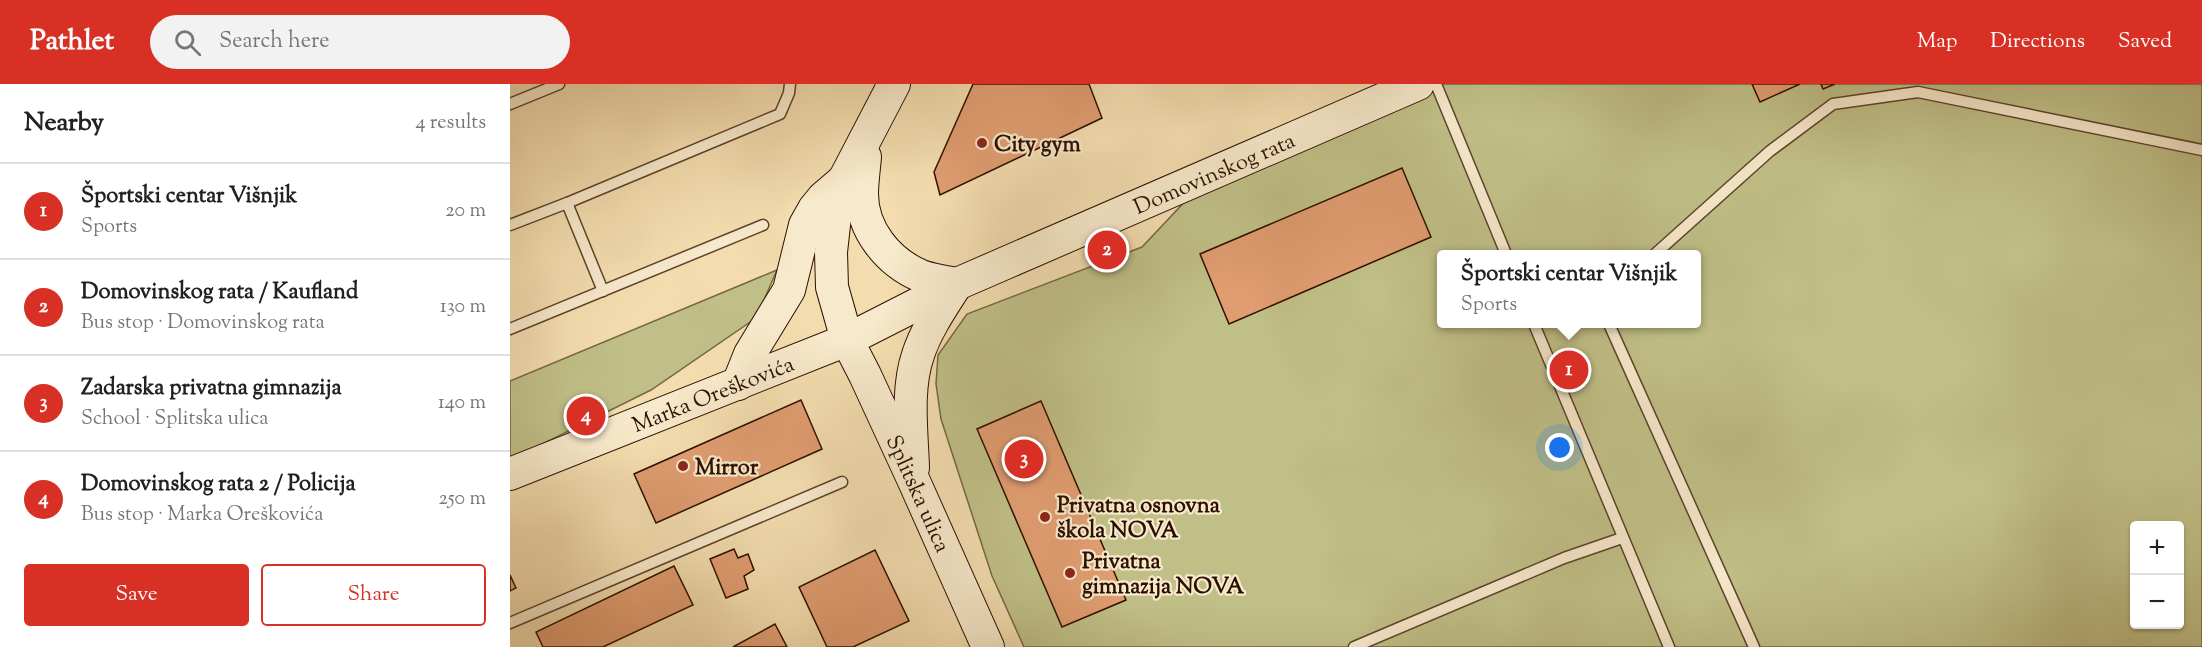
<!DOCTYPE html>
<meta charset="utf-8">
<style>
:root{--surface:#fff;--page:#f2f2f2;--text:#222;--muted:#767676;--line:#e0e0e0;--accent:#d93025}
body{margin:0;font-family:"Sorts Mill Goudy",serif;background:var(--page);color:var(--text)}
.controls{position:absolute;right:18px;bottom:18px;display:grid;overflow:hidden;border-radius:6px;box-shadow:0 2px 4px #0004}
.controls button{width:54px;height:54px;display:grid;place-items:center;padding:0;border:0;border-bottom:2px solid var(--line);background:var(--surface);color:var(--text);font:30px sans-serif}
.you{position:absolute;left:1050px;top:364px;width:21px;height:21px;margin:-15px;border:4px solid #fff;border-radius:50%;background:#1a73e8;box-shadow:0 0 0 9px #1a73e833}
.badge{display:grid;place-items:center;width:39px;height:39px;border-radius:50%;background:var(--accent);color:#fff;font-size:20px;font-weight:700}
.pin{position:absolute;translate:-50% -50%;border:3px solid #fff;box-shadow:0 2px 6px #0006}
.popup{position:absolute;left:927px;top:166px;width:264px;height:78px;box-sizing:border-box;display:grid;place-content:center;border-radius:6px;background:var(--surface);filter:drop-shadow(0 2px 4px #0005);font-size:20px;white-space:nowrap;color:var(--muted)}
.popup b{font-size:22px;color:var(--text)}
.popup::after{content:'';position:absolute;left:50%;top:100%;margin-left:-12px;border:12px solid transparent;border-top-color:var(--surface)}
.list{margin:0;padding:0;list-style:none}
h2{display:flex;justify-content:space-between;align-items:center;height:78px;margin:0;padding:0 24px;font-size:26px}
h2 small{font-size:20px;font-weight:400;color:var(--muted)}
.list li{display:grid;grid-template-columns:39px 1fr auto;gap:18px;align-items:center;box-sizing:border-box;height:96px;padding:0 24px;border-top:2px solid var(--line)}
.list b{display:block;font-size:22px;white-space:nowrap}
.list p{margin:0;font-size:20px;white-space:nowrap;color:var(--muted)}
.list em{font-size:20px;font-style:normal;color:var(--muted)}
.actions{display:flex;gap:12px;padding:18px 24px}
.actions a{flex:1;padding:14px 0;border:2px solid var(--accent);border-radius:6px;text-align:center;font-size:21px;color:var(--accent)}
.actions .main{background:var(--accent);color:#fff}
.icon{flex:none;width:33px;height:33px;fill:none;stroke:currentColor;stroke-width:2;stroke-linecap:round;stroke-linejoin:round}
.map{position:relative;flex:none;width:1692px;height:563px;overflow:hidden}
header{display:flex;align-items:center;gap:36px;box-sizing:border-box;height:84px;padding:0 30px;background:var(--accent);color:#fff}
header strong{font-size:28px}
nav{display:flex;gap:33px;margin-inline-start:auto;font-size:21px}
.search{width:420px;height:54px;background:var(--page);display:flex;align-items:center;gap:15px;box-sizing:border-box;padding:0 21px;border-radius:33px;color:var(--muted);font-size:22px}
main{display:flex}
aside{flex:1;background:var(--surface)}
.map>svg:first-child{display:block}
.green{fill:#c0bf87;stroke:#766744;stroke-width:1.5;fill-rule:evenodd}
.building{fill:#e09d71;stroke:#2d0f00;stroke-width:1.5}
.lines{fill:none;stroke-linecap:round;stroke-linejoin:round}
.lane-casing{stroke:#5e422c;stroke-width:13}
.secondary-casing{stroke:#2d0f00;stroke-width:34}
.lane{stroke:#f7e9cb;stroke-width:10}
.secondary{stroke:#f7e9cb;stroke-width:32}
.poi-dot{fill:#8f2418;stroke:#f7e9cb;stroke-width:2}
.labels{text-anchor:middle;stroke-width:4.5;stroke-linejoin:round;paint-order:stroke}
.poi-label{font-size:22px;font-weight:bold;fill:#2d0f00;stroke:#f7e9cb;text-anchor:start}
.street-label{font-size:22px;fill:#2d0f00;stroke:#f7e9cb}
</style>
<header>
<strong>Pathlet</strong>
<div class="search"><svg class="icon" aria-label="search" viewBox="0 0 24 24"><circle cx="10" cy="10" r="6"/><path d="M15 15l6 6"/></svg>Search here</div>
<nav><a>Map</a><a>Directions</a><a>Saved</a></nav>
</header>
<main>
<aside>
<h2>Nearby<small>4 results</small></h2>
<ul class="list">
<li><span class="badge">1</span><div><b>Športski centar Višnjik</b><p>Sports</p></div><em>20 m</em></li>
<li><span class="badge">2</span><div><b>Domovinskog rata / Kaufland</b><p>Bus stop · Domovinskog rata</p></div><em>130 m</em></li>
<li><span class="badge">3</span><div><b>Zadarska privatna gimnazija</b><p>School · Splitska ulica</p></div><em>140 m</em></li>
<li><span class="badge">4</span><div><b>Domovinskog rata 2 / Policija</b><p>Bus stop · Marka Oreškovića</p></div><em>250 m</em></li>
</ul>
<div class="actions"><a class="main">Save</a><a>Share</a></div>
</aside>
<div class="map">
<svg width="1692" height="563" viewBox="0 0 1692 563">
<rect width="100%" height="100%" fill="#f3ddaf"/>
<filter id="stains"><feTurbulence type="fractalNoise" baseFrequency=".00333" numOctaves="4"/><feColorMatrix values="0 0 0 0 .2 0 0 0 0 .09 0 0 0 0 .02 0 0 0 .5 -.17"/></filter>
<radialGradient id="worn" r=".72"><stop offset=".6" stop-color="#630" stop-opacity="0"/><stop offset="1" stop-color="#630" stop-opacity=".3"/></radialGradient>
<g class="green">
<path d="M908,0H1692V563H514L482,492L431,335L426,300L428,271L457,230L632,163L699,92ZM932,170H1186V240H932ZM1624,442H1670V540H1624Z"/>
<polygon points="267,186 246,234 141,306 0,376 0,297"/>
</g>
<g class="building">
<polygon points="463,0 579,0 592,34 430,111 424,88"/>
<polygon points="1242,0 1290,0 1250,18"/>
<polygon points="1311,0 1325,0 1313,5"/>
<polygon points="892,84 921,153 719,240 690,170"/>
<polygon points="291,316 312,365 146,439 124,390"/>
<polygon points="531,317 616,516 552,543 467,345"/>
<polygon points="224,465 228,474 238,470 244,486 234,492 238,505 216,514 200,475"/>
<polygon points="365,466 399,537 343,563 317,563 289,503"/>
<polygon points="164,482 183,521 93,563 33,563 26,548"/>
<polygon points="0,491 6,504 0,507"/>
<polygon points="265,540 277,563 223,563"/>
</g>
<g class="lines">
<g class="lane-casing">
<g id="lane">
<polyline points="926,0 996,170"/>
<polyline points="0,20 49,0"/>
<polyline points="57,119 93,207"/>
<polyline points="0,141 57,119 270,30 279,9 280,0"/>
<polyline points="1145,170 1260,67 1323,20 1408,8 1692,66"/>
<polyline points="1024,240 1159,563"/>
<polyline points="1099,240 1244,563"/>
<polyline points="0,245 253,141"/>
<polyline points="0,539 332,398"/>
<polyline points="844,563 1054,474 1112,454"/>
</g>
</g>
<g class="secondary-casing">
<g id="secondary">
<path id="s1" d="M384,0L334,96L325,132L321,168L322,203L337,256L355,291L403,395L478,563"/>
<path d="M355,73C354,85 352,98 352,110C352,146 378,178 411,192C422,196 435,198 447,200"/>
<polyline points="228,300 240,270 279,206 295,141 304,125 313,114 334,96"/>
<path d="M403,384C402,348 396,306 408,271C416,246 432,223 446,201"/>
<path id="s2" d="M0,390L337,256L447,200L908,0"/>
</g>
</g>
<use href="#lane" class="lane"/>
<use href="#secondary" class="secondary"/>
</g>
<g class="poi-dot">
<circle cx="472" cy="59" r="6"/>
<circle cx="173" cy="382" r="6"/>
<circle cx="535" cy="433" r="6"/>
<circle cx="560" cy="489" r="6"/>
</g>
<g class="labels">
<g class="poi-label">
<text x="484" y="67">City gym</text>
<text x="185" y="390">Mirror</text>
<text x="547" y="428">Privatna osnovna<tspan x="547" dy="25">škola NOVA</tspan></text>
<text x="572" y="484">Privatna<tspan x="572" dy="25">gimnazija NOVA</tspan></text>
</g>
<g class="street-label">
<text dy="8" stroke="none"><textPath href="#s2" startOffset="766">Domovinskog rata</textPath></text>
<text dy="8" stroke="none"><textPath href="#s2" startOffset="218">Marka Oreškovića</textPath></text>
<text dy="8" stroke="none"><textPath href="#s1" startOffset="441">Splitska ulica</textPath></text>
</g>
</g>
<rect width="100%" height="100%" filter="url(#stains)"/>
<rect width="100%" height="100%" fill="url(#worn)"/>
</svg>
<div class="controls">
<button>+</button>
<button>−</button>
</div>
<div class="you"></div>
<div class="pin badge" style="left:1059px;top:286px">1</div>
<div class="popup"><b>Športski centar Višnjik</b>Sports</div>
<div class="pin badge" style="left:597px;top:166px">2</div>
<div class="pin badge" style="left:514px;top:375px">3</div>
<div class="pin badge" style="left:76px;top:332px">4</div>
</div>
</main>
